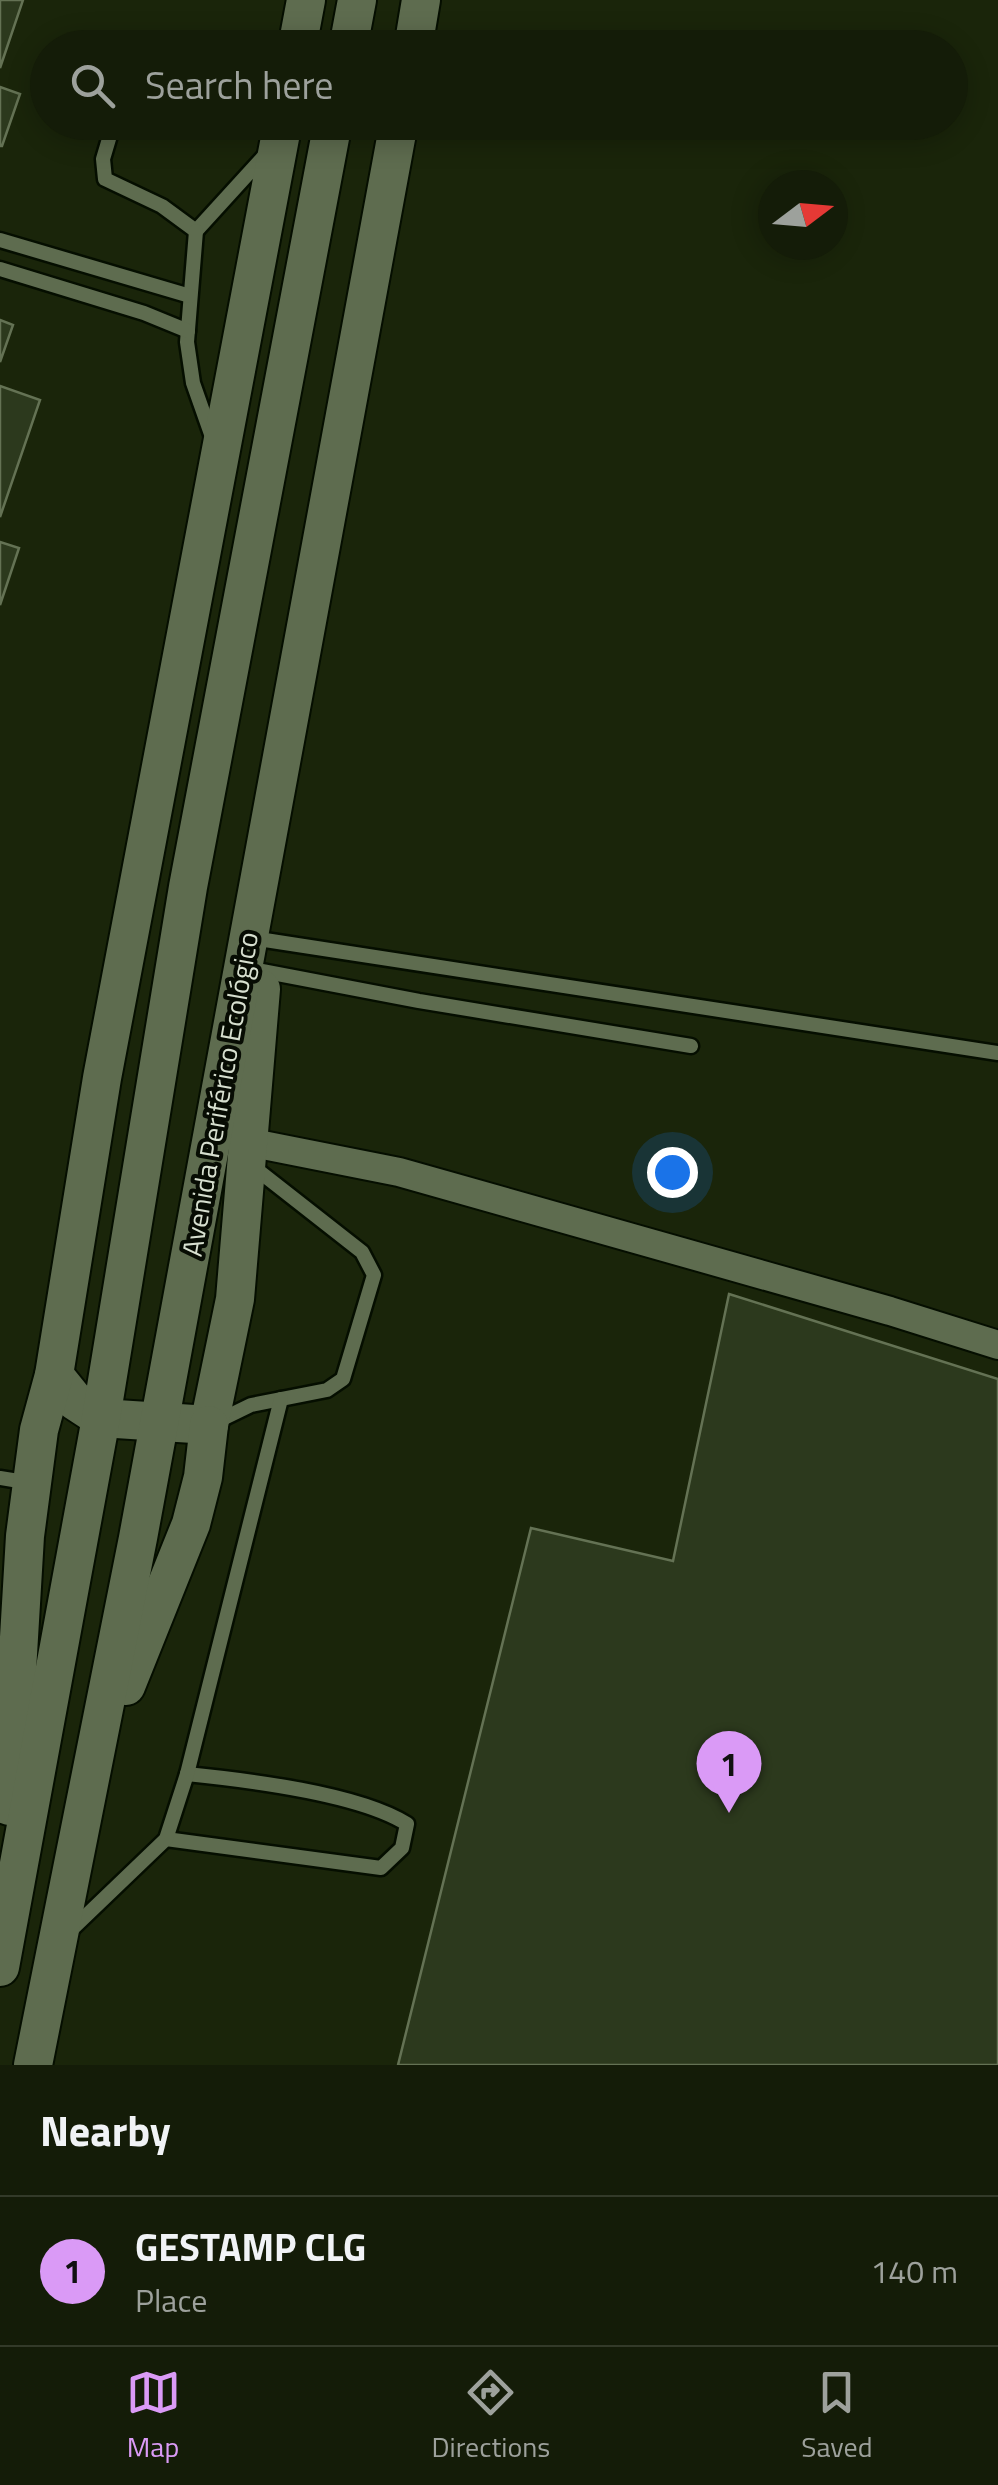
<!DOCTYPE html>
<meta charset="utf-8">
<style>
:root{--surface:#141c08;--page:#1d2512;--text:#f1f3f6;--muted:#9da19c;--line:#333a29;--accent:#da9af6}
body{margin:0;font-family:"Titillium Web",sans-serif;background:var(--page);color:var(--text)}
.compass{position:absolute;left:758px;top:170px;width:90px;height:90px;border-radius:50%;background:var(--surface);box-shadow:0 5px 25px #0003;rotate:74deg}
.you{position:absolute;left:672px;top:1172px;width:35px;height:35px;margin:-25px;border:8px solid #fff;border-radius:50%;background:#1a73e8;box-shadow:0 0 0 15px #1a73e833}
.badge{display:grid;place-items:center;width:65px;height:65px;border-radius:50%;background:var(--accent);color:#111;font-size:32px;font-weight:700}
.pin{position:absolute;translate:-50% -82px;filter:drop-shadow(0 2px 5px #0008)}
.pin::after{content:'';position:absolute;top:52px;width:35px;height:30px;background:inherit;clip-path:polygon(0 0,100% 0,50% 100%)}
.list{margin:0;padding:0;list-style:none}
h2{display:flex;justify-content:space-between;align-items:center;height:130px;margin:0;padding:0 40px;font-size:42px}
h2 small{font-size:32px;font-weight:400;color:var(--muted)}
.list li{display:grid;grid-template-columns:65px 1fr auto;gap:30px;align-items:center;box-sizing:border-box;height:150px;padding:0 40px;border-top:2px solid var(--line)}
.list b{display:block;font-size:38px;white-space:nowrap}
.list p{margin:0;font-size:32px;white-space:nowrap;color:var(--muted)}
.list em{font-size:32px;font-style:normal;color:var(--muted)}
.icon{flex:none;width:55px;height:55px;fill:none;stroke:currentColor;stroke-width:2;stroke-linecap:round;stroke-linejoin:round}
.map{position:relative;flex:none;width:998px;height:2065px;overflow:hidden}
.search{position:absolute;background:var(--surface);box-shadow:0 5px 25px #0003;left:30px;right:30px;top:30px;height:110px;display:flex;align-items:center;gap:25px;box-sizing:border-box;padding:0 35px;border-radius:55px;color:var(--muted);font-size:38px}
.sheet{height:280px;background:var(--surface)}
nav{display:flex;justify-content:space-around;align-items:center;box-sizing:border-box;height:140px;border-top:2px solid var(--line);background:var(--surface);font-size:28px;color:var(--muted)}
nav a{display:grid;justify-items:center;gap:5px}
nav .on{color:var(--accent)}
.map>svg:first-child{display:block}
.building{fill:#2c391d;stroke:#647254;stroke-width:2.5}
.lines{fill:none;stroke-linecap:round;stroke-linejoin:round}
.lane-casing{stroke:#050e00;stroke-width:19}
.street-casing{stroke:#050e00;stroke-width:32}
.secondary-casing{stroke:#050e00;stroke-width:42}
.lane{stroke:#5e6c4f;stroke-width:14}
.street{stroke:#5e6c4f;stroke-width:28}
.secondary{stroke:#5e6c4f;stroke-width:38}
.labels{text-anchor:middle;stroke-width:8;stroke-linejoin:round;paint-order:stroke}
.street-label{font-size:28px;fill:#d7dfcf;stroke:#070c03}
</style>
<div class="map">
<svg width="998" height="2065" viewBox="0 0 998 2065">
<rect width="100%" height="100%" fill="#1a250a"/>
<g class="building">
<polygon points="0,0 23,0 0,68"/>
<polygon points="0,87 20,94 2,146 0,146"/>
<polygon points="0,320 13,325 0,362"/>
<polygon points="0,386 40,400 0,517"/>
<polygon points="0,542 19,548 0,605"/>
<polygon points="729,1294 998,1379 998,2065 398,2065 531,1528 673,1561"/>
</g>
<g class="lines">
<g class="lane-casing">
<g id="lane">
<polyline points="135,48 135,46"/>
<polyline points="114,122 103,159 105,179 162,206 196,231 267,153"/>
<polyline points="196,231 187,342 193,383 212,437"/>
<polyline points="0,240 190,296"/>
<polyline points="0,269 144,313 188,331"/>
<polyline points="265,940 998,1053"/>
<polyline points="262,971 419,1001 691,1046"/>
<polyline points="214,1423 251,1405 327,1390 343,1379 374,1275 362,1252 251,1165"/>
<polyline points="0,1478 31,1483"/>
<path d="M166,1839L381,1868L402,1848L407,1824C358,1793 246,1780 187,1774"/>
<polyline points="69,1932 166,1839 187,1774 281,1399"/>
</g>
</g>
<g class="street-casing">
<polyline id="street" points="248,1142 399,1172 890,1311 998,1345"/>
</g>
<g class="secondary-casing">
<g id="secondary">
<polyline points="297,48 306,0"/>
<polyline points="348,48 357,0"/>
<polyline points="413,48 421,0"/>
<polyline points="54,1375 75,1401 101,1418 209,1425 235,1299 261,989"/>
<polyline points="126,1686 191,1524 203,1477 209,1425"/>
<polyline points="9,1806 25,1536 39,1430 54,1375 102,1078 283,122"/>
<polyline points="0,1967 101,1418 188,887 333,122"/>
<polyline points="33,2065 138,1538 399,122"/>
</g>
</g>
<use href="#lane" class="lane"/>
<use href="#street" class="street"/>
<use href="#secondary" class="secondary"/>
</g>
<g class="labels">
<g class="street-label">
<text transform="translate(220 1094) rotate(-80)" y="10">Avenida Periférico Ecológico</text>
</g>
</g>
</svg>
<svg class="compass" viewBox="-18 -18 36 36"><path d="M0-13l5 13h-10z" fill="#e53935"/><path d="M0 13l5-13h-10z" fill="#9da19c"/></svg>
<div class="you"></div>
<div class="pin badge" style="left:729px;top:1813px">1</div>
<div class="search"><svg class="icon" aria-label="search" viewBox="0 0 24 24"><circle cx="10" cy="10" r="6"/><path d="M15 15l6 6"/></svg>Search here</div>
</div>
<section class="sheet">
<h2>Nearby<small></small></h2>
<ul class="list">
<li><span class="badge">1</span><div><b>GESTAMP CLG</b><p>Place</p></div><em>140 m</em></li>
</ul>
</section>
<nav>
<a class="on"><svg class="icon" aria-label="map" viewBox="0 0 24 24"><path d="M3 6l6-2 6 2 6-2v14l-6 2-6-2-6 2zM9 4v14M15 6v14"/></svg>Map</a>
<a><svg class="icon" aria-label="directions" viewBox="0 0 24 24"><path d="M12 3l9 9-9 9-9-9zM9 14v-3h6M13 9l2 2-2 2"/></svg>Directions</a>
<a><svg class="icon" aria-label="saved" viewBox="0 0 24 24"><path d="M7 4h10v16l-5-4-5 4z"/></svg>Saved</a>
</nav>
